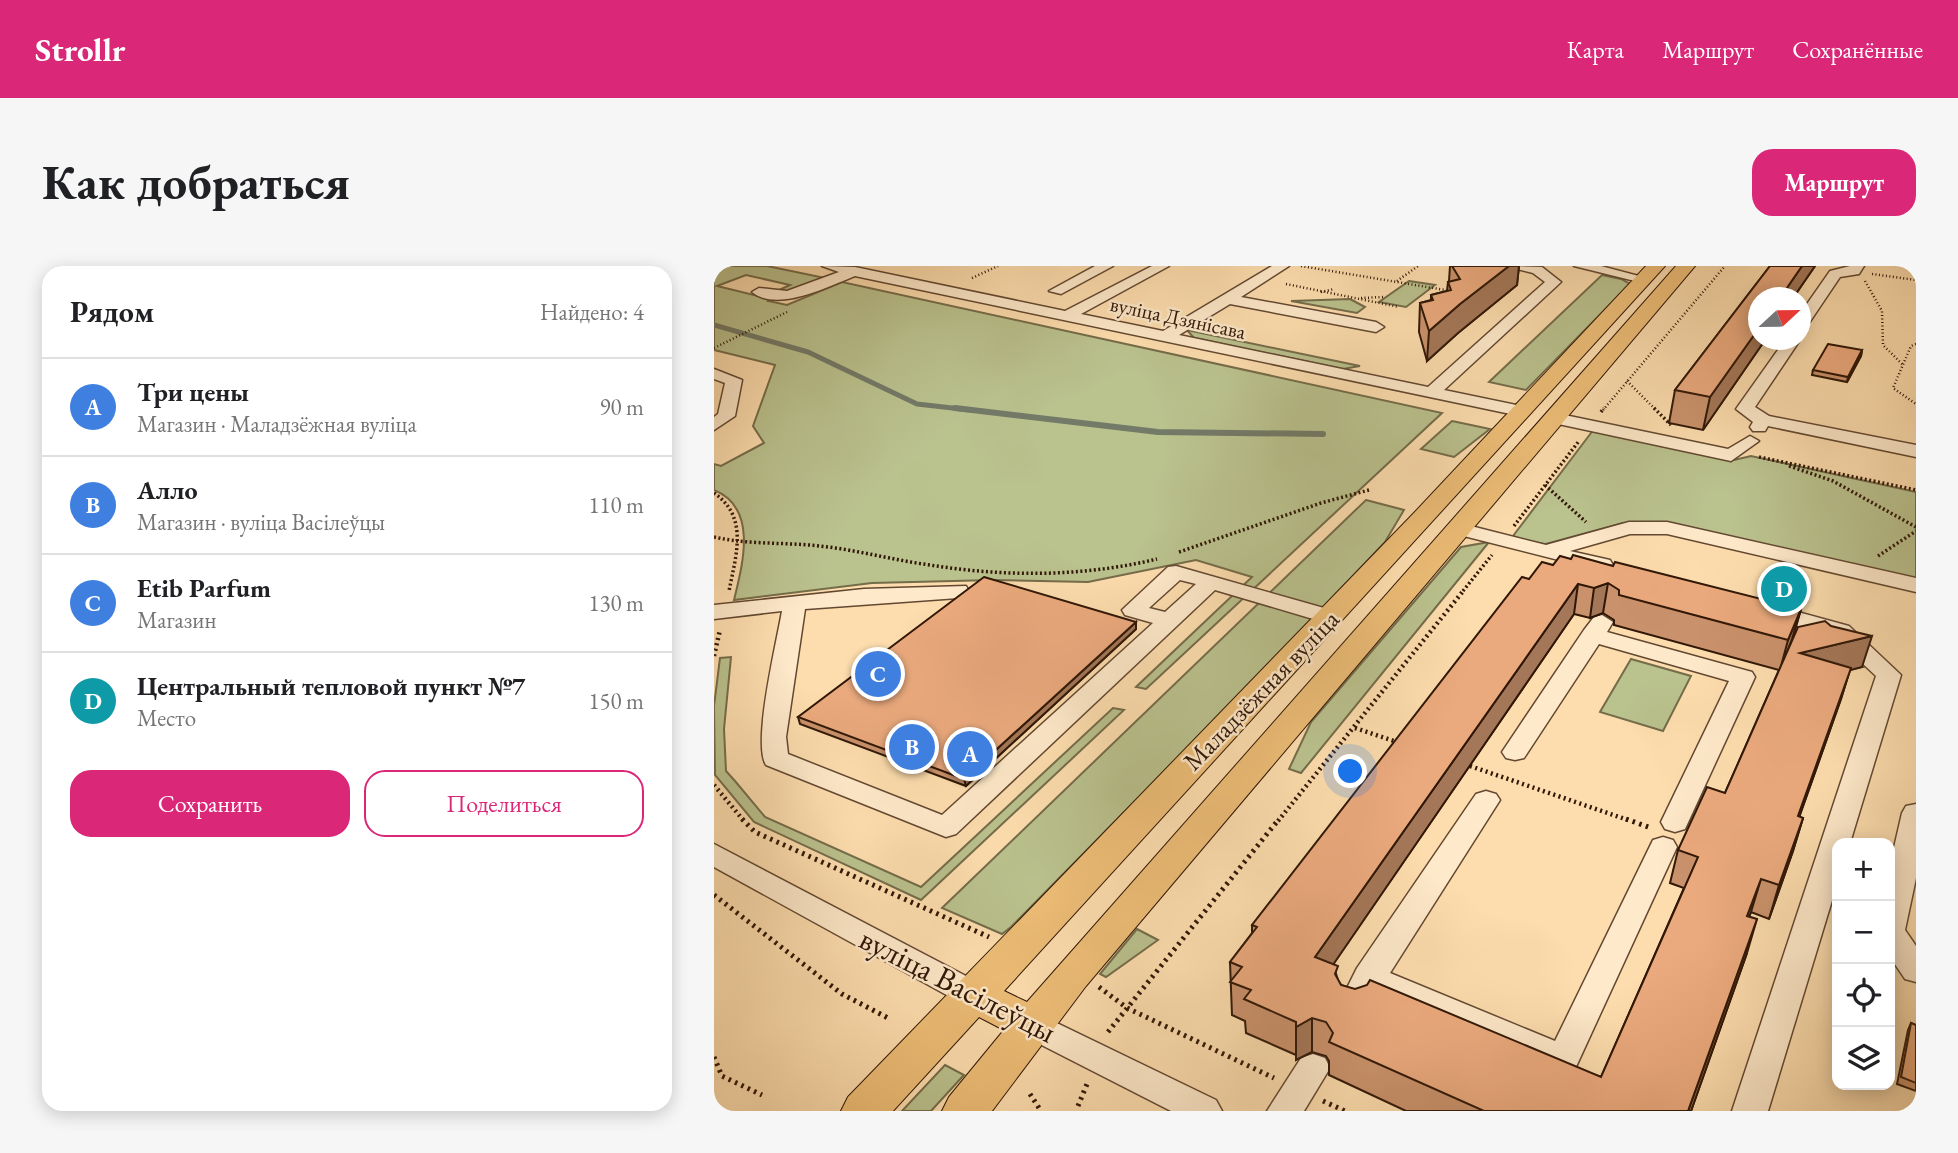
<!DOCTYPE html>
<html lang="ru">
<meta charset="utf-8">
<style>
:root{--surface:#fff;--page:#f6f6f6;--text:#202124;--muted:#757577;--line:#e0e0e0;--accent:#db2777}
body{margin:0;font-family:"EB Garamond",serif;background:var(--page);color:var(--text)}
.controls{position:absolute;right:21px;bottom:21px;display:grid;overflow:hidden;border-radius:14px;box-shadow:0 4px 18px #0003}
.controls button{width:63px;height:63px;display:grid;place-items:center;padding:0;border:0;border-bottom:2px solid var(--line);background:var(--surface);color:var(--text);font:35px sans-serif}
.compass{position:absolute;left:1034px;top:21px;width:63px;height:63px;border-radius:50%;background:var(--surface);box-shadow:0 4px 18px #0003;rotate:68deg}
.you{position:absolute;left:637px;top:506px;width:24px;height:24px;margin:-18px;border:5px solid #fff;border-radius:50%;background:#1a73e8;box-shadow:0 0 0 10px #1a73e833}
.badge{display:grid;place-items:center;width:46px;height:46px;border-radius:50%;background:var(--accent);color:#fff;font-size:23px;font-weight:700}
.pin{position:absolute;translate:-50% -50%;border:4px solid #fff;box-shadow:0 2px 7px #0006}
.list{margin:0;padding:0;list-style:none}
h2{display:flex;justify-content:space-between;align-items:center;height:91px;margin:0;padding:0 28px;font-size:30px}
h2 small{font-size:23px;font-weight:400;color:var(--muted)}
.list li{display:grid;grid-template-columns:46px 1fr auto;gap:21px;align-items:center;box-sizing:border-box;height:98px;padding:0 28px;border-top:2px solid var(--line)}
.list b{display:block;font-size:26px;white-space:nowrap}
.list p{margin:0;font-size:23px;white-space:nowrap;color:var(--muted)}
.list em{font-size:23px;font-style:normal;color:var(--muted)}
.actions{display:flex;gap:14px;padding:21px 28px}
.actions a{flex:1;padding:16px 0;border:2px solid var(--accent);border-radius:21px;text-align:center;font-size:24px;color:var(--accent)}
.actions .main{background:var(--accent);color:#fff}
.icon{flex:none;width:38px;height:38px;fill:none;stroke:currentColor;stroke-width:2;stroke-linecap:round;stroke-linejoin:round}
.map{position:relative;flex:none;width:1202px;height:845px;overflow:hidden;border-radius:21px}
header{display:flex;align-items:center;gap:42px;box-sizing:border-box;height:98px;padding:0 35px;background:var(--accent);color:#fff}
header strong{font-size:33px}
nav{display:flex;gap:38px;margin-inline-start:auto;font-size:24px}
.intro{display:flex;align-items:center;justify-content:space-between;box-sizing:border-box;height:168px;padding:0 42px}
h1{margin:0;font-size:49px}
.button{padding:18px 32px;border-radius:21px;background:var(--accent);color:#fff;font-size:24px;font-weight:700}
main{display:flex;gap:42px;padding:0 42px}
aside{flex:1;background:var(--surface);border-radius:21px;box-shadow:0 4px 18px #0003}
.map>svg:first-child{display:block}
.green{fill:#bac28e;stroke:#756c4a;stroke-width:2}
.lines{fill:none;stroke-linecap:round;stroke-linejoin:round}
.stream-far1{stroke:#737a68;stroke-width:5}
.stream{stroke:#737a68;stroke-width:6}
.minor-casing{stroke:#634831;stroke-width:3}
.major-casing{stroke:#301707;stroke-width:2}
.path-far3{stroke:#301707;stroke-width:2.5;stroke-dasharray:1 2.5;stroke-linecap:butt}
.path-far2{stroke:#301707;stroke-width:3.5;stroke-dasharray:2 2.5;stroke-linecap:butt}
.path-far1{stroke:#301707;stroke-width:4.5;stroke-dasharray:2 3.5;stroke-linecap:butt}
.path{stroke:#301707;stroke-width:5;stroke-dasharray:2.5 4.5;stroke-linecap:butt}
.minor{fill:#fee9ca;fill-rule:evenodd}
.major{fill:#eebe77;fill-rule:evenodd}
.wall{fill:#ca926c;stroke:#301707;stroke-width:2;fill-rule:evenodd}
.shaded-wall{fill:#a47758;stroke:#301707;stroke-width:2}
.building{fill:#ebaa7e;stroke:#301707;stroke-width:2}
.labels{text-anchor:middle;stroke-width:5;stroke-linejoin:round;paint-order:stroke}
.far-street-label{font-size:21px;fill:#301707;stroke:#fee9ca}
.street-label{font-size:26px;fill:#301707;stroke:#fee9ca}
.near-street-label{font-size:32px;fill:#301707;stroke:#fee9ca}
</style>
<header>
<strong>Strollr</strong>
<nav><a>Карта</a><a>Маршрут</a><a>Сохранённые</a></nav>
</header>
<div class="intro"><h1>Как добраться</h1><a class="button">Маршрут</a></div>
<main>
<aside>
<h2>Рядом<small>Найдено: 4</small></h2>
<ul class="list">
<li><span class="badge" style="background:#3f7fe0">A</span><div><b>Три цены</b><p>Магазин · Маладзёжная вуліца</p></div><em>90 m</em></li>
<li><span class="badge" style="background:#3f7fe0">B</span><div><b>Алло</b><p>Магазин · вуліца Васілеўцы</p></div><em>110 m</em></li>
<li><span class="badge" style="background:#3f7fe0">C</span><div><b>Etib Parfum</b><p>Магазин</p></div><em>130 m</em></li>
<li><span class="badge" style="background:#0f9aa8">D</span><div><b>Центральный тепловой пункт №7</b><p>Место</p></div><em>150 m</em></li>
</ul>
<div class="actions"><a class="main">Сохранить</a><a>Поделиться</a></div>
</aside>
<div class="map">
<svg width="1202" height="845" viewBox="0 0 1202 845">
<rect width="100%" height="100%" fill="#fdddae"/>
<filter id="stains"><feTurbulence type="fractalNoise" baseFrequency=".00286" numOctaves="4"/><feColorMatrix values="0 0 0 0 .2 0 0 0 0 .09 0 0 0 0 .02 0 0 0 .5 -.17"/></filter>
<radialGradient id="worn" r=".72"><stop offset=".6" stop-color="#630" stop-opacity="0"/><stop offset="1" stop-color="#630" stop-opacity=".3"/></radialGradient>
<g class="green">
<path d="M0,0H53L116,13L85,26L63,25L76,19L32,9L3,20L56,33L54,35L73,39L128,16L728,147L432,423L422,421L538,311L482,294L374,316L280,314L158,317L20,334C29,297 44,242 0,224V198L7,200L50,177L39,160L61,99L0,84Z"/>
<polygon points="888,9 907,13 916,18 812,124 775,116"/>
<polygon points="695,15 721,19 692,41 665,36"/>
<polygon points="636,33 651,41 643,47 577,35"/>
<polygon points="473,64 646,100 629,103 480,72"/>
<polygon points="738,155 776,163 740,191 707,183"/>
<polygon points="880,163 1020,194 1037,190 1202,226 1202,314 953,256 909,257 832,278 816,277 799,270"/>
<polygon points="652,234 690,244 671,276 546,408 297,661 288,668 228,642"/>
<polygon points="775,276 587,507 575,503 597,456 747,281"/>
<polygon points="17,391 10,463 12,505 21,515 51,551 207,621 399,442 410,444 207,634 40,556 1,509 0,440 6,392"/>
<polygon points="917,393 977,410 949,465 886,446"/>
<polygon points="423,663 444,674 392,711 386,708"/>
<polygon points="231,799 250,809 217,845 188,845"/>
</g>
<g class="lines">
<polyline class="stream-far1" points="0,59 94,86 203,138 256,144"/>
<polyline class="stream" points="241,142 444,166 609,168"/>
<g class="minor-casing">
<g id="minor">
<path d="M108,0L141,1L351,45L438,0H455L367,48L449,65L558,0H575L527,31L662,56L670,61L662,66L516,38L465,69L714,121L831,16L819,7L791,0L828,1L847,16L730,124L812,141L815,145L812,149L806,150L141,10C115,20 63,47 38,26L45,22L73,25L125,6Z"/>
<polygon points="381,0 399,0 347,28 335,25"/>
<polygon points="860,0 887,0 936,13 929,17"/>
<polygon points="1136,0 1150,0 1145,8 1126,11 1091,63 1086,64 1086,48 1116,5"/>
<polygon points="1071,74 1086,74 1041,141 1055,150 1202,179 1202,191 1054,160 1051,165 1039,165 1036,161 1039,156 1022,143"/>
<polygon points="0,103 28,114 21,150 0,164 0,151 4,148 11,117 0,113"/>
<polygon points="841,147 1014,183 1036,170 1045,175 1017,195 835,156 832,152 835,148"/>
<polygon points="915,256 953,256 1202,312 1202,326 953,268 916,268 856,285 896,294 899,299 888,305 738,267 735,263 745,257 832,279"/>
<path d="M462,300L624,346L627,351L616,358L501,324L242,568L232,571L52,499C38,477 63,375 68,345L0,353V339L150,323L252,320L255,325L244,332L91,343L72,471L74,488L228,549L439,357L411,349L408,344L454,301ZM466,314L482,318L451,346L435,342Z"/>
<polygon points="1051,337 1135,360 1187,409 1136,577 1123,577 1123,618 1054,845 1018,845 1162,410 1119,370 1043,349 1040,344"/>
<polygon points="888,349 899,356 893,366 1038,406 1041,411 971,563 961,566 951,563 947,556 1015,415 885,378 810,492 801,494 792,492 788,486 870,364 880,351"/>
<path d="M772,525L782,528L786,534L676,707L841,775L939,574L949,571L959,574L963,581L861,803L849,807L663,728C656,739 647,739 636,735L631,726L643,702L762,528Z"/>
<polygon points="1202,538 1202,612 1191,664 1202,680 1202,716 1191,713 1176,691 1176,599 1188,547 1192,540"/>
<polygon points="0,578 271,720 276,729 271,738 260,742 249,738 0,601"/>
<polygon points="320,746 502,834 508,845 457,845 308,769 303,759 308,749"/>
<polygon points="599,788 611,792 616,802 590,845 553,845 587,792"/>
</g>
</g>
<g class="major-casing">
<polygon id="major" points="932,0 951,0 290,725 313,736 962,0 981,0 372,720 278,845 228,845 235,831 290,764 265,751 179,845 127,845 134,831 699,248"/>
</g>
<g class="path-far3">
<polyline points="587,0 737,25"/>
<polyline points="1158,8 1202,14"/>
<polyline points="258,12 284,0"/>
<polyline points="683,15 704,0"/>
<polyline points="1151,15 1168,45 1169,79 1189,99"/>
<polyline points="572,18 685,41"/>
<polyline points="607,26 620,23"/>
<polyline points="647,32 669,31"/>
<polyline points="1202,78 1197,80 1179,122 1202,138"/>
<polyline points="0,82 73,46"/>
<polyline points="913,115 942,144"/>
<polyline points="889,144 1011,0"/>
</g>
<g class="path-far2">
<polyline points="940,142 957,159"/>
<polyline points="887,146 890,142"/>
<polyline points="1045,191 1202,224"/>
<polyline points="1075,200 1119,215 1202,261"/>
<polyline points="831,219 872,256"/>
<path d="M0,227C35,251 22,289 15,325"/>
<polyline points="800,260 865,175"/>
<path d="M0,271C35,279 70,276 106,280C143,284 179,294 216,299C291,311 369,311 443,293"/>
<polyline points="465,286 607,237 655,224"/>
<polyline points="1164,290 1202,265"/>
<polyline points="749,325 778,289"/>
</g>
<g class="path-far1">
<polyline points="0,390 6,364"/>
<polyline points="641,462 683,476"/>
<polyline points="756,500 917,555"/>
<polyline points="0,519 30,555"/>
<polyline points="564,555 750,324"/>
</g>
<g class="path">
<polyline points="28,553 41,566 275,671"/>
<polyline points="912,553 937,562"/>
<polyline points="0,629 128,728 176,753"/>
<polyline points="385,721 413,742 560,812"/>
<polyline points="394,766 565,553"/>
<polyline points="0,791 8,810 48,829"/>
<polyline points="316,828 327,845"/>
<polyline points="609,835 631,845"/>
<polyline points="364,840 373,818"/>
</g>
<use href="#minor" class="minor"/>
<use href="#major" class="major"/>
</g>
<g class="wall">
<polygon points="736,0 805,0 803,19 744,67 713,95 705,66 706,37 717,34 717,29 733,25 734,16 735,15"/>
<polygon points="1056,0 1101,0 1079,32 1045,32 1045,74 1051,74 989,164 955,157 961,124"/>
<polygon points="1148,84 1147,90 1133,116 1098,109 1099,104"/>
<path d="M857,293L899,300L1087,343L1079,372L1148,401L1136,404L1127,433L1085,551L1089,552L1079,585L1055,653L1037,646L1035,651L1033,687L977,845H692L615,809V795L612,790L598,786L582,794V789L532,767L531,755L518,749L516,696L538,667V659L815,313L839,299ZM889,347L900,354V359L1065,404L1011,527L964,584L956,617L970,622L887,811L627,719L624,714L619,698L860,348L876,352Z"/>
<polygon points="422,356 422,363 252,520 86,458 84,451"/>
<polygon points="1197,757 1202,759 1202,825 1183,818 1194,764"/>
</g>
<g class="shaded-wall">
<polygon points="795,0 805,0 803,19 744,67 713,95 715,65 746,38"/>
<polygon points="1088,0 1101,0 1079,32 1066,32"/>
<polygon points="1045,62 1045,74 1051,74 989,164 996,131"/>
<polygon points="1148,84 1147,90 1133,116 1134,111"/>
<polygon points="894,317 889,347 876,352 880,322"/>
<polygon points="864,318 860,348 601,725 601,691"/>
<polygon points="1087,343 1078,373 1066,404 1074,374"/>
<polygon points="422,356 422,363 252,520 250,513"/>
<polygon points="1158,370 1148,401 1136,404 1127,433 1074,583 1086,387"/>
<polygon points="1089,552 1079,585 1055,653 1065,619"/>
<polygon points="1047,613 1037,646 1023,683 1033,650"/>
<polygon points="1043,653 1033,687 977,845 974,845"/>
<polygon points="598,752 598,786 582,794 582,761"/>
</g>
<g class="building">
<polygon points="738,0 795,0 746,38 715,65 706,37 719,34 717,29 737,24 734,16 746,13"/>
<polygon points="1056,0 1088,0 1066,32 1045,32 1045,62 996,131 961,124"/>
<polygon points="1114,78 1148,84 1134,111 1099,104"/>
<polygon points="859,289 899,300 901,296 1087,343 1074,374 905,329 905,324 894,317 880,322 864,318 601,691 624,700 621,708 627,719 641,723 653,719 656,714 887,811 984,591 964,584 993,521 1011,527 1084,361 1111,355 1117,360 1158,370 1086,387 1137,402 1084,550 1089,552 1065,619 1047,613 1033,650 1043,653 974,845 770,845 615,776 619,767 612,756 598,752 582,761 582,756 530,733 537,724 516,716 528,701 516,696 543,661 538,659 808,311 815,313 828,296 839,299 846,290 857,293"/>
<polygon points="270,311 422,356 250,513 84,451"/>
<polygon points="1197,757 1202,759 1202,817 1187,811"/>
</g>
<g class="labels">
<g class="far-street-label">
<text transform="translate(464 52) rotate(12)" y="7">вуліца Дзянісава</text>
</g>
<g class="street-label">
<text transform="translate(547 424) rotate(-46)" y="9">Маладзёжная вуліца</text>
</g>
<g class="near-street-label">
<text transform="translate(244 719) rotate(27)" y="11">вуліца Васілеўцы</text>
</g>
</g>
<rect width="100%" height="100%" filter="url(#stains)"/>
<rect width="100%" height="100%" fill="url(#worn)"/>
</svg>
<div class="controls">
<button>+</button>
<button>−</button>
<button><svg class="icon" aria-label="locate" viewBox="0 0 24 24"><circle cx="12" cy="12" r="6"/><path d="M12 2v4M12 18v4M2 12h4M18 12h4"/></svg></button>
<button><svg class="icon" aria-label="layers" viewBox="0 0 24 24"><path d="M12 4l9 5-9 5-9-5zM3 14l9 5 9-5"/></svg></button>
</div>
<svg class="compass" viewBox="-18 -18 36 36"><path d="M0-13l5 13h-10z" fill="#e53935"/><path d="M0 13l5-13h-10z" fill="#757577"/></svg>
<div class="you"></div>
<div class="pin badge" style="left:256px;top:488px;background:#3f7fe0">A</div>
<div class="pin badge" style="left:198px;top:481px;background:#3f7fe0">B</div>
<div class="pin badge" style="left:164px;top:408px;background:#3f7fe0">C</div>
<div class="pin badge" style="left:1070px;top:323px;background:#0f9aa8">D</div>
</div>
</main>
